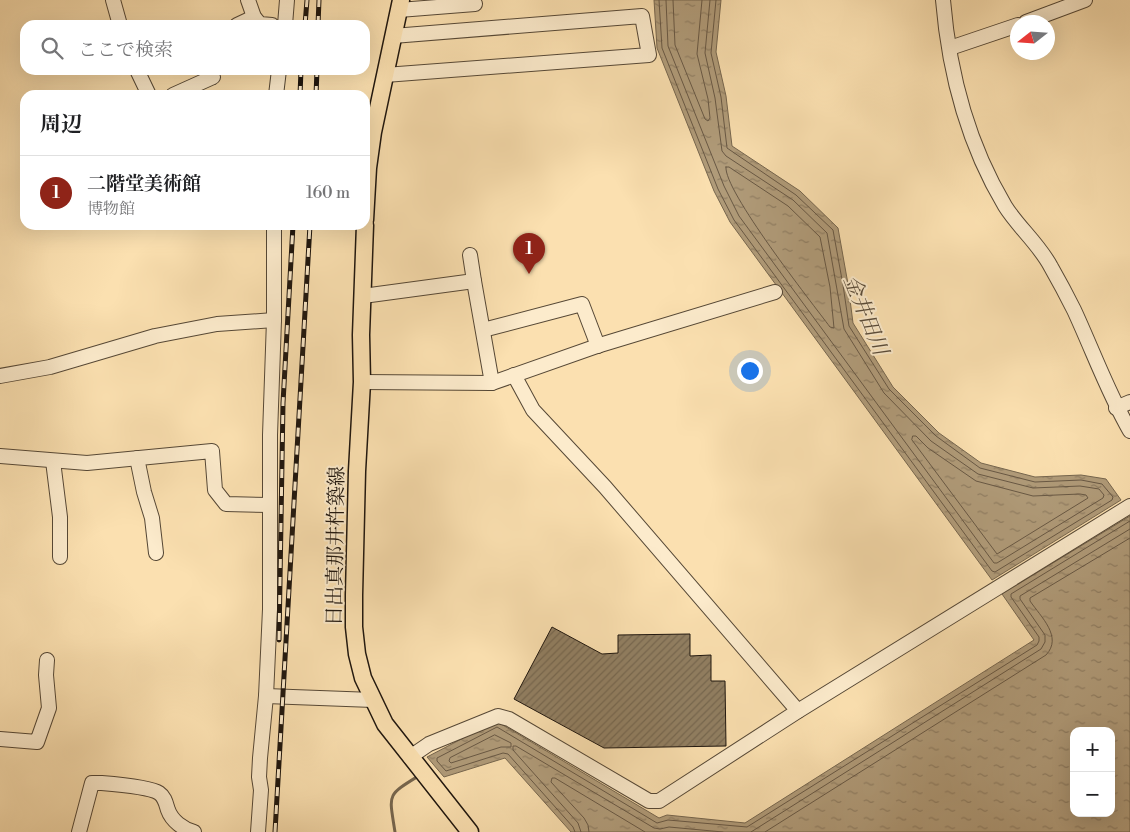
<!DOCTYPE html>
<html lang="ja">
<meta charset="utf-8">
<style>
:root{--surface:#fff;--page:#f6f6f6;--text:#202124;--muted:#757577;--line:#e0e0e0;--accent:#8f2418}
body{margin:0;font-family:"Libre Bodoni","Noto Serif JP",serif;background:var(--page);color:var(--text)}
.controls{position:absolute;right:15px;bottom:15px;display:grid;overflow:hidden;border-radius:10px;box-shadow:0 5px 20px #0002}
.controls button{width:45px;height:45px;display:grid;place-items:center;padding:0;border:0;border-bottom:1px solid var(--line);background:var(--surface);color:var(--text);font:25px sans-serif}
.compass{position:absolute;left:1010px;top:15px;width:45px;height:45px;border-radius:50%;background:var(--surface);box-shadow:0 5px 20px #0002;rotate:253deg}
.you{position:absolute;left:749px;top:370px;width:18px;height:18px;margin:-12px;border:4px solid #fff;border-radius:50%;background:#1a73e8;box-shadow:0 0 0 8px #1a73e833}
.badge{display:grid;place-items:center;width:32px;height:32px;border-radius:50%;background:var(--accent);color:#fff;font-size:16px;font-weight:700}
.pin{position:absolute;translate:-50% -41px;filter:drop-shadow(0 1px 2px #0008)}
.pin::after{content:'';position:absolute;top:26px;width:18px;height:15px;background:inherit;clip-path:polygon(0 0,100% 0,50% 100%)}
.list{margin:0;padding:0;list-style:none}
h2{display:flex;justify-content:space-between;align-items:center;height:65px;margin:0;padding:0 20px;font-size:21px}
h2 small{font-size:16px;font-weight:400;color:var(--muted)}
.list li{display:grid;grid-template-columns:32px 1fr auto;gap:15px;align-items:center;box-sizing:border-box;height:75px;padding:0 20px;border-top:1px solid var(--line)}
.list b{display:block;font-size:19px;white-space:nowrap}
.list p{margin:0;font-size:16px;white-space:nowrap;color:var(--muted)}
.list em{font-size:16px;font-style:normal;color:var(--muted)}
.icon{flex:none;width:28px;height:28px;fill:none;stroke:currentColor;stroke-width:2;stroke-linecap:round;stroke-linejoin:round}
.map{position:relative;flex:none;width:1130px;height:832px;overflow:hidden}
.search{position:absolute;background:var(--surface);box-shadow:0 5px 20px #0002;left:20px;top:20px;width:350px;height:55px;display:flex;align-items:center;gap:12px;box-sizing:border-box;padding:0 18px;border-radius:15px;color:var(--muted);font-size:19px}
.panel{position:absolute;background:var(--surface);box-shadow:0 5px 20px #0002;left:20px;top:90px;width:350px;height:140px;border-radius:15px}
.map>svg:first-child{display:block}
.water{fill:url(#water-ripples);stroke:#76664e;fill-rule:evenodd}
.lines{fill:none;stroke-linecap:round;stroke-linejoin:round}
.shore{stroke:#685844;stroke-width:1}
.stream{stroke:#76664e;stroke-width:3}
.building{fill:url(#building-hatch);stroke:#1f160e}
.minor-casing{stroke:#564836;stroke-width:16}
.major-casing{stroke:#1f160e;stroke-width:19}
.minor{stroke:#fcebcc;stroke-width:14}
.major{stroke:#fbe0b0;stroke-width:16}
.rail-casing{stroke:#1f160e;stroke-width:5}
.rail{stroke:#fcebcc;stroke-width:3;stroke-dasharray:9;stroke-linecap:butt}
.labels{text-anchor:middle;stroke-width:4;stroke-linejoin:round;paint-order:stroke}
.street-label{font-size:20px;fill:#1f160e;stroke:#fcebcc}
.water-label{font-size:21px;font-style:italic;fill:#594b39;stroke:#fcebcc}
</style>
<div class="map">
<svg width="1130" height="832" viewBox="0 0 1130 832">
<defs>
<pattern id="water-ripples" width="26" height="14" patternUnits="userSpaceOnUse" patternTransform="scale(1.25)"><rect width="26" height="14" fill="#b09b79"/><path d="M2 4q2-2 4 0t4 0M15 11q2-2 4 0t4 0" fill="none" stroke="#8f7d62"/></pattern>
<pattern id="building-hatch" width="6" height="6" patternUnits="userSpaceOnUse" patternTransform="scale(1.25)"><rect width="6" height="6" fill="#917f62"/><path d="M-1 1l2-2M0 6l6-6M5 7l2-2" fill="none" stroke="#76674f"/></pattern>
</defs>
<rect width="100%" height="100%" fill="#fbe0b0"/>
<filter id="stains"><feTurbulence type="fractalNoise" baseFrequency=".004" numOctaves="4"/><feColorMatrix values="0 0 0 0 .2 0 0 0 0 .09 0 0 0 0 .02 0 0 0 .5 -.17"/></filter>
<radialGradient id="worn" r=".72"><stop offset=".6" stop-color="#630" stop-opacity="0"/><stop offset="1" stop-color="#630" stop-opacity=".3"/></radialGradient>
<g class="water">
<polygon points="654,0 721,0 716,52 726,96 732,146 800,191 838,228 848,284 853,323 893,387 939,433 981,463 1035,477 1081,475 1106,479 1121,500 992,580 730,222 714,191 657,48"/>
<path d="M1130,516V832H571L505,758L444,777L427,757L496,721L659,818L667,815L745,823L1034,640L1002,594ZM1074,731H1111V813H1074Z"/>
</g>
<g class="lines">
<g class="shore">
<polyline points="659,0 662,48 718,189 734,220 992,571 995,572 1112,500 1113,497 1102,484 1081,480 1035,482 980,468 936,436 889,389 849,326 843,285 833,230 796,195 727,148 721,97 711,53 716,0"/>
<polyline points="666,0 668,46 724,186 739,216 994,563 997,563 1103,498 1104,495 1099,489 1080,486 1033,488 978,474 931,441 884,393 844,329 827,233 793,200 726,156 722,151 715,98 705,53 710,0"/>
<polyline points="673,0 675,45 705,119 708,121 710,118 708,99 697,54 702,0"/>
<path d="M726,167H729L788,206L820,237L830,287L834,328L830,327C812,303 723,190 726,167Z"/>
<polygon points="913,436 916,436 928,448 976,481 1033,496 1080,494 1086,495 1088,498 997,554 912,440"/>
<polygon points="495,735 511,743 511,747 501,747 451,763 449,761 450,758"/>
<polyline points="575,832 573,827 508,754 503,753 446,771 437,761 437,758 497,727 657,823 668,820 747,827 1037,645 1039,641 1039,637 1011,597 1011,594 1130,521"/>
<polyline points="581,832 578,823 513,750 513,746 516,746 654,828 660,829 669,827 723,832"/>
<polyline points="589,832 588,825 584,818 551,782 552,778 555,778 645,832"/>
<polyline points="751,832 1041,649 1045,642 1045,635 1020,599 1020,596 1130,529"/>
<path d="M765,832L1046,655C1063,637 1041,617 1030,601V598L1130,538"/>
</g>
<path class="stream" d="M395,832C389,793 386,796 420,775"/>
</g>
<polygon class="building" points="552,627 602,654 618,653 618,635 690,634 690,656 711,655 711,681 725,681 726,746 604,748 514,699"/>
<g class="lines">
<g class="minor-casing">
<g id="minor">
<polyline points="113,0 120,25"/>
<polyline points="248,0 254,17"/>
<path d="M943,0C949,72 968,144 1005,206C1018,227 1039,244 1051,267C1059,281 1067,296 1074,310C1093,351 1108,393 1130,431"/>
<polyline points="399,10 475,4"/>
<polyline points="1026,22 1085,0"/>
<polyline points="237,25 254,17 260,24 272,25"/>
<polyline points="285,25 287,0"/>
<polyline points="950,48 1018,25"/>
<polyline points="137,70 149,95"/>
<polyline points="385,75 649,55 642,16 393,36"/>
<polyline points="173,95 213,77"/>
<polyline points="276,95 279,70"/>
<polyline points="474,281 492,383"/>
<polyline points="363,296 474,281 470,255"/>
<polyline points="483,330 582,304 598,346"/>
<polyline points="514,375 533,410 605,487 798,711"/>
<polyline points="0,376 50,367 155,336 217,324 274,320"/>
<polyline points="362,382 492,383 600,345 775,292"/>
<polyline points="1116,408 1130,402"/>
<polyline points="0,456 87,463 212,451 215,490 226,504 270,505"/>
<polyline points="137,458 144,492 152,518 156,553"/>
<polyline points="53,461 60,517 60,557"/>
<polyline points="266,696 373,700"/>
<polyline points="0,739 37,742 49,708 46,675 47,660"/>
<polyline points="410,757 429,744 498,716 509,719 649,801 659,801 798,711 1130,506"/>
<path d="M79,832L92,783H101C113,784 150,787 159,793C165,797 166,804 168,810C172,821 183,829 194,832"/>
<polyline points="258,832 261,790 259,777 260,758 266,696 270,609 270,435 274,320 274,225"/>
</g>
</g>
<g class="major-casing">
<g id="major">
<polyline points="365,220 368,168 373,132 401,0"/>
<polyline points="365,225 361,335 362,382 357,471 354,595 354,627 357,654 363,678 385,724 470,832"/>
</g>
</g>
<use href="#minor" class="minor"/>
<use href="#major" class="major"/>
<g class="rail-casing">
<g id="rail">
<polyline points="305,25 307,0"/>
<polyline points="318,25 319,0"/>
<polyline points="300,95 301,70"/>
<polyline points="316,95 317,70"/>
<polyline points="279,640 283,403 293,225"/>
<polyline points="275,832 310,225"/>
</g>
</g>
<use href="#rail" class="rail"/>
</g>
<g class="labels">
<g class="street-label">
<text transform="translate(335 546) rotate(-89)" y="7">日出真那井杵築線</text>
</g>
<g class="water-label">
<text transform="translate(866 315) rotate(68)" y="7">金井田川</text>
</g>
</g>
<rect width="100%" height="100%" filter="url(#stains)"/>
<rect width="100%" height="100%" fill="url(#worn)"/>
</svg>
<div class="controls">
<button>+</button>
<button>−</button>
</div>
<svg class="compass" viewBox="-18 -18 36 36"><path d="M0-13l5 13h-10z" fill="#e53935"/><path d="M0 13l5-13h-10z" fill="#757577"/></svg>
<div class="you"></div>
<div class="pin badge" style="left:529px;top:274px">1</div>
<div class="search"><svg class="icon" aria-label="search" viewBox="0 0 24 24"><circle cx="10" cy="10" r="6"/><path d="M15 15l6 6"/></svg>ここで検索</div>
<section class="panel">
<h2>周辺<small></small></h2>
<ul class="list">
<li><span class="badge">1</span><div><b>二階堂美術館</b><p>博物館</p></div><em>160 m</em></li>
</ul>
</section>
</div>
